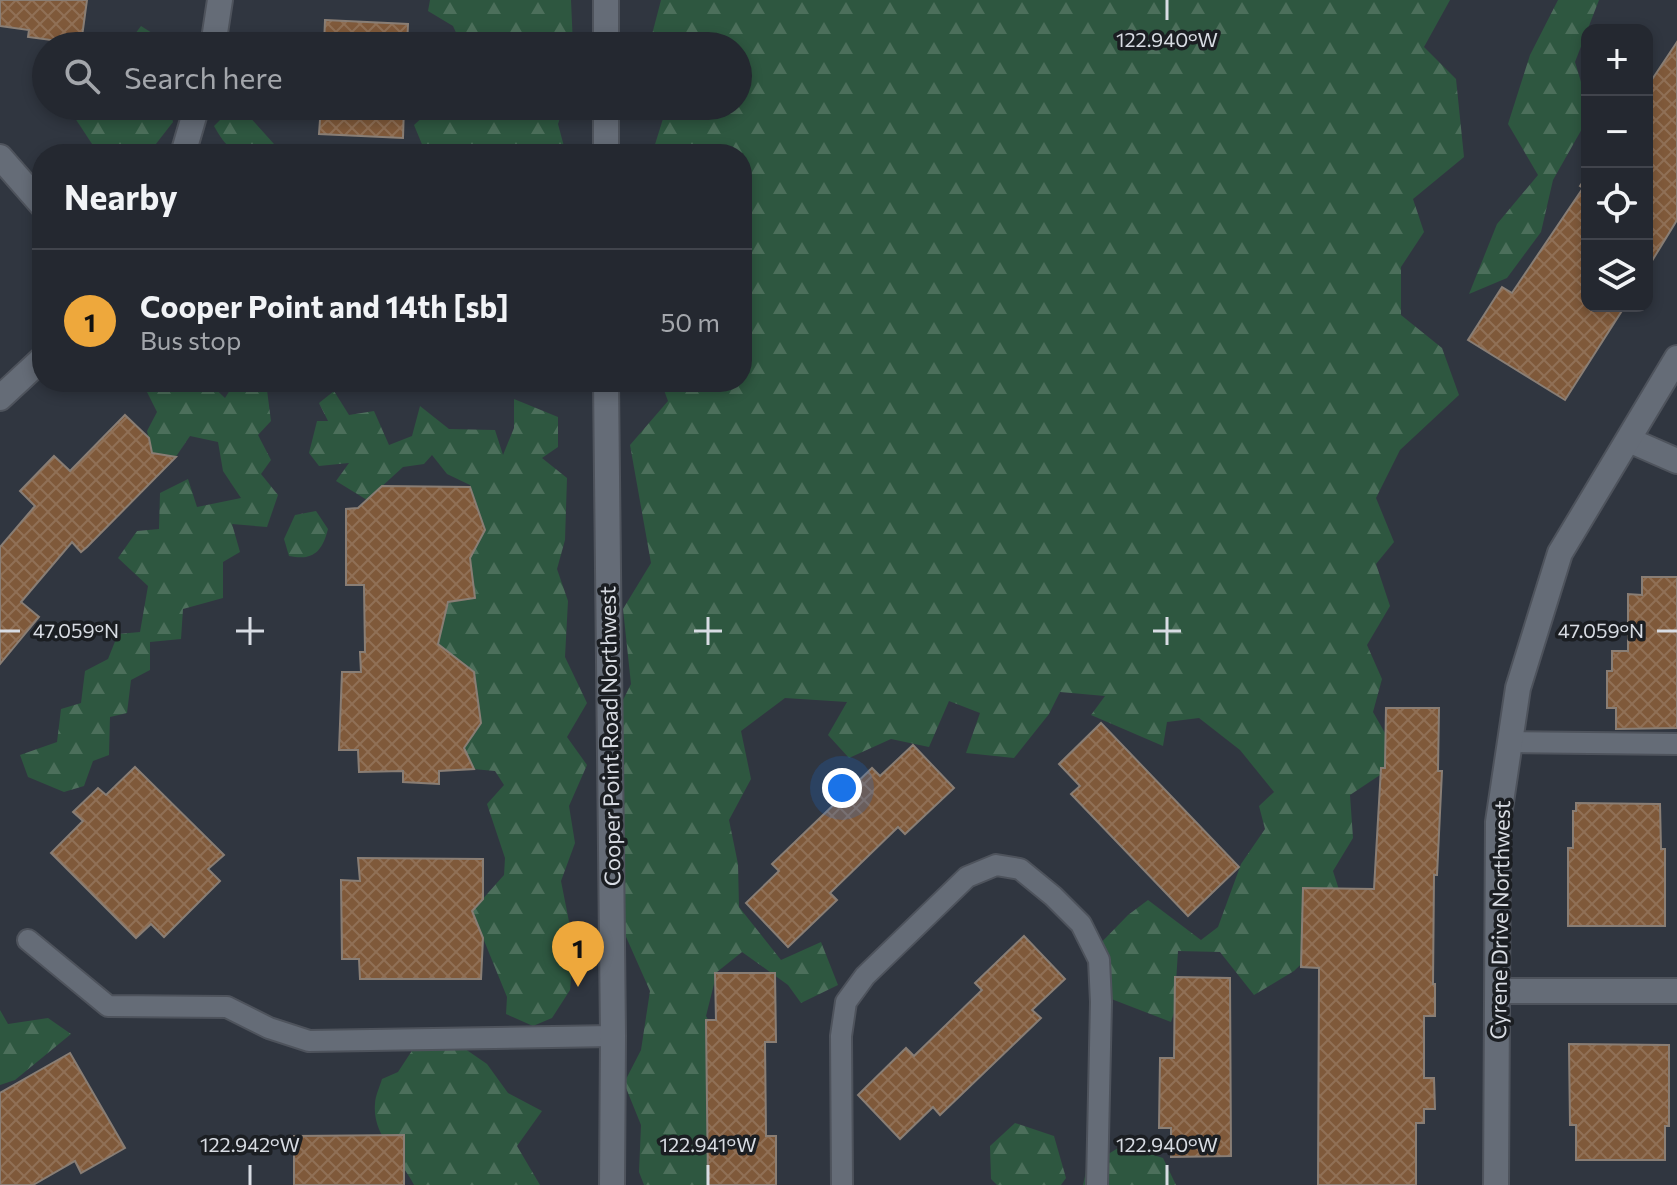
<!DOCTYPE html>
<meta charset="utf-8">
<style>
:root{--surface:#242830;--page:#2c3038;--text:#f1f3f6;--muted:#a3a6ab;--line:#41444c;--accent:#eea83c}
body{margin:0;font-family:Commissioner,sans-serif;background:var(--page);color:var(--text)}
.controls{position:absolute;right:24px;top:24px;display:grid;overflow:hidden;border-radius:16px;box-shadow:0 4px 12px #0003}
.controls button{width:72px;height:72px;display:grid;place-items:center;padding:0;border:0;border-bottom:2px solid var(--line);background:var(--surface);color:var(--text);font:40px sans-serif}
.you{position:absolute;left:842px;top:788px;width:28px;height:28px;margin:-20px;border:6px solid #fff;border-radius:50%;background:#1a73e8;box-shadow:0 0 0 12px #1a73e833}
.badge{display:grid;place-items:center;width:52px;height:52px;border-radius:50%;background:var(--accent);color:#111;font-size:26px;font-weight:700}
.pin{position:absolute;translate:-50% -66px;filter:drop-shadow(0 2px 4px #0008)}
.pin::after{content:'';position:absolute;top:42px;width:28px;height:24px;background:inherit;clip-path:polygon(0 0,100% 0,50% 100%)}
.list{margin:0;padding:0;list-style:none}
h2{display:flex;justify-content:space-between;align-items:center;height:104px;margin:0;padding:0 32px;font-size:34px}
h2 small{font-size:26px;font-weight:400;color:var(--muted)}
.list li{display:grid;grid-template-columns:52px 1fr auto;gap:24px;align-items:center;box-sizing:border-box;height:144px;padding:0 32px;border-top:2px solid var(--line)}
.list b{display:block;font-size:30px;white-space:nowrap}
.list p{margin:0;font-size:26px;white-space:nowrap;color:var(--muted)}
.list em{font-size:26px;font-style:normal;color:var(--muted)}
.icon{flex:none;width:44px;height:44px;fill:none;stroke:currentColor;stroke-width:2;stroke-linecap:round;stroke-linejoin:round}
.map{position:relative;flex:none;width:1677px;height:1185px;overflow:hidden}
.search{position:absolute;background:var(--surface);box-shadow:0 4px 12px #0003;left:32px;top:32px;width:720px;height:88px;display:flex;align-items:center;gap:20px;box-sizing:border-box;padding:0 28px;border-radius:44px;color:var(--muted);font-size:30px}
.panel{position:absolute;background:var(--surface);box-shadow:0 4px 12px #0003;left:32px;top:144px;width:720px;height:248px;border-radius:32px}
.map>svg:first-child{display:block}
.forest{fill:url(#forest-firs)}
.building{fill:url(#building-cross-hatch);stroke:#897e75;stroke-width:2}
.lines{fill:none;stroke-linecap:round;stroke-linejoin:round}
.service-casing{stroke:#4e535c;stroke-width:24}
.minor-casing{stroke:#4e535c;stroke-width:28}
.secondary-casing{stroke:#4e535c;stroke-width:28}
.service{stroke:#656c77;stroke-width:20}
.minor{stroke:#656c77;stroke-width:24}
.secondary{stroke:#656c77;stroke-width:24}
.ticks{fill:none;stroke:#d8dce3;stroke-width:3}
.labels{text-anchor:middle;stroke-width:7;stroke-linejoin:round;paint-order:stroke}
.street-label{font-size:22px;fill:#d8dce3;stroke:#1b1e22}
.ticks-label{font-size:20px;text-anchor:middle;fill:#d8dce3;stroke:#1b1e22;stroke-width:7;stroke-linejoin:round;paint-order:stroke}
</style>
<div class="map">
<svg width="1677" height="1185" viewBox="0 0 1677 1185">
<defs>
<pattern id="forest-firs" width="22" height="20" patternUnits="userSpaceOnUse" patternTransform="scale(2)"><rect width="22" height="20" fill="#2e5740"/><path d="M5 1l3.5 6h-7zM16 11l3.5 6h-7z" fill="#4c6f5b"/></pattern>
<pattern id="building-cross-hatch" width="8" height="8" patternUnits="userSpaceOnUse" patternTransform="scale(2)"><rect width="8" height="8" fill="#7f593a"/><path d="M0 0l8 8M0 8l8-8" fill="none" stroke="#907056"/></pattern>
</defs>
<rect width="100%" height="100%" fill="#303640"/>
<g class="forest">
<polygon points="430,0 571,0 573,46 462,46 453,26 428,11"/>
<polygon points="661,0 1450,0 1424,47 1456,79 1464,157 1413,199 1424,232 1401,267 1401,315 1442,348 1459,395 1400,450 1376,498 1394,542 1376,564 1390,606 1367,645 1382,679 1373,712 1401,761 1350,795 1353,838 1333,871 1341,896 1322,944 1294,971 1254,995 1220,952 1178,951 1174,1013 1171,1022 1101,995 1092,952 1128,915 1148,900 1201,940 1218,927 1241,864 1265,829 1259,806 1274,792 1240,750 1199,718 1167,722 1163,746 1091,715 1105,696 1060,692 1049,714 1014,758 966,753 980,713 949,701 929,747 891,739 849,758 828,735 847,702 785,698 741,731 751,779 729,820 738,864 739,907 781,960 821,942 838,985 801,1003 788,985 742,952 717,972 706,1016 730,1058 710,1185 644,1185 639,1172 641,1125 624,1083 641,1050 650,991 623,930 603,826 598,750 631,684 623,609 651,563 630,445 668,401 661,382 742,382 742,154 652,154 667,106 738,106 738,46 649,46"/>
<polygon points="1558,0 1599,0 1575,62 1587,102 1587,120 1553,180 1541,232 1507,278 1469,294 1497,224 1538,175 1508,124 1530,55"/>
<polygon points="141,26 163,40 163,46 126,46"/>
<polygon points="73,106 169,106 173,122 152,149 98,153 71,112"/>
<path d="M228,106H247V114L274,144L263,154C235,154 228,151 214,126L228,112Z"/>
<polygon points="435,106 564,106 558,124 566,154 426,154 414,125"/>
<polygon points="142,382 208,382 225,398 235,382 257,382 267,390 271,421 258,435 271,460 261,474 278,495 267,527 232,524 240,552 223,562 223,598 183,609 181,639 150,642 150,670 131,680 127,713 110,717 109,755 93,761 84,786 64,792 28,777 20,755 57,742 61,709 81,703 85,671 108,659 118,634 140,632 148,586 118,558 137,531 159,529 160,493 188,479 197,507 241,498 223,471 218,442 190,436 175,458 152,453 147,431 157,412"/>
<polygon points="334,391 349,415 374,411 389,445 412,436 420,406 449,429 495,430 503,455 514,428 514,399 558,417 558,447 542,458 567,478 565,540 557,569 568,601 565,657 587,703 567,737 587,765 569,806 575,843 561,881 574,947 570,990 552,1018 533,1026 506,1014 507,997 472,911 504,875 505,858 487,804 504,785 495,771 473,769 464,748 481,723 474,672 437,643 448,602 475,598 470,558 485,530 470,485 447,474 432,455 424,464 403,467 367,500 336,481 349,463 319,466 309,453 317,421 328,421 319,403"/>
<path d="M316,511L328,529C322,552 313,561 289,556L284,539L295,515Z"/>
<polygon points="0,1010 8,1024 48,1018 71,1034 15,1080 0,1085"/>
<path d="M458,1044L487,1064L508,1093L542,1111L517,1146L540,1185H414C401,1159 372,1136 375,1104C375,1096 380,1086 382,1079L398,1072L415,1046Z"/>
<polygon points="1015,1123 1054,1136 1066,1178 1061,1185 997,1185 991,1179 990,1146"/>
<polygon points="1123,1145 1163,1158 1176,1185 1083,1185 1087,1167"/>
</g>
<g class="building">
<polygon points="0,0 87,0 81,44 28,37 29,30 0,26"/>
<polygon points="325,20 408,24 407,46 324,46"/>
<polygon points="1677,42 1677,220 1647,269 1647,87"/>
<polygon points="321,106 404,106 403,138 319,134"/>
<polygon points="1587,176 1587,306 1625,306 1565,400 1468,340 1502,287 1512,293 1583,188 1580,186"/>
<polygon points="125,415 149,438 152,453 176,457 87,547 81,552 72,542 21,602 39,617 0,664 0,547 35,506 20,491 54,456 70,471"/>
<polygon points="382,486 470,487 485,530 470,558 475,598 448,602 438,644 474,672 481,723 464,748 474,769 439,771 439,784 403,782 403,771 359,772 358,750 339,750 342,672 361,672 360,652 365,652 364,585 346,585 346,509 358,508"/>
<polygon points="1642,577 1677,577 1677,728 1616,729 1616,708 1607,708 1607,671 1612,671 1612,651 1628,651 1628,594 1642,595"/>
<polygon points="1386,708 1439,708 1438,771 1442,771 1437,875 1434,875 1433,984 1435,984 1435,1016 1424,1016 1424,1078 1434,1078 1435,1109 1424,1109 1424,1123 1416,1123 1416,1185 1318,1185 1319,968 1301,967 1303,888 1374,889 1381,768 1385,768"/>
<polygon points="1101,723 1239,867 1188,916 1071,794 1080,786 1059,764"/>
<polygon points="913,745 954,788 905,834 898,827 830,893 837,900 788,947 746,903 779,871 772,864 872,768 880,776"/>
<polygon points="135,767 224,855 208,869 220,881 164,937 151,924 136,938 51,853 83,821 73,812 98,788 106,795"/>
<polygon points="1576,803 1660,804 1661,849 1665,849 1665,926 1568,926 1568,848 1573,848 1573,811 1576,811"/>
<polygon points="358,858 483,859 483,899 472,911 483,938 481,979 360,979 359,959 342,959 341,880 360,881"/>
<polygon points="1024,936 1065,979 1032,1010 1041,1018 940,1115 933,1107 900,1139 858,1095 906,1048 914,1056 982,990 975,983"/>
<polygon points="715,973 775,973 776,1042 765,1042 766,1136 776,1136 776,1185 708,1185 706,1020 716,1020"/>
<polygon points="1175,977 1230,978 1231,1156 1171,1157 1171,1128 1159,1128 1160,1058 1174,1058"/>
<polygon points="1569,1044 1669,1045 1669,1126 1665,1126 1665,1160 1576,1160 1576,1125 1570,1125"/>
<polygon points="70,1053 125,1148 81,1173 75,1161 33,1185 0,1185 0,1093"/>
<polygon points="404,1135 404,1185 294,1185 294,1136"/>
</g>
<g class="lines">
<g class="service-casing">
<g id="service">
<polyline points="1510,742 1677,744"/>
<polyline points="28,940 108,1006 227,1007 269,1028 309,1041 613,1036"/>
<polyline points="842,1185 841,1036 846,1002 865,976 967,877 996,865 1020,869 1053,896 1081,924 1099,960 1101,1002 1097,1185"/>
</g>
</g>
<g class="minor-casing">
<g id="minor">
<polyline points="213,46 220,0"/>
<polyline points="183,154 197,106"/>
<polyline points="0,157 42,205"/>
<polyline points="0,398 42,359"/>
<polyline points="1629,440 1677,461"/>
<polyline points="1498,991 1677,991"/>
<polyline points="1496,1185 1498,822 1518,688 1560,553 1677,358"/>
</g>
</g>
<g class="secondary-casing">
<g id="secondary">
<polyline points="606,46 606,0"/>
<polyline points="606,154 606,106"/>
<polyline points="606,382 613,1036 612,1185"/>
</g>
</g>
<use href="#service" class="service"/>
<use href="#minor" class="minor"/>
<use href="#secondary" class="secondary"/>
</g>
<path class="ticks" d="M1167,0V20M250,617V645M708,617V645M1167,617V645M0,631H20M236,631H264M694,631H722M1153,631H1181M1657,631H1677M250,1165V1185M708,1165V1185M1167,1165V1185"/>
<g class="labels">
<g class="street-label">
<text transform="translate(610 736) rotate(-91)" y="8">Cooper Point Road Northwest</text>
<text transform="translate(1500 920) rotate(-89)" y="8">Cyrene Drive Northwest</text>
</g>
</g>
<g class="ticks-label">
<text x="1167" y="47">122.940°W</text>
<text x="76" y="638">47.059°N</text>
<text x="1601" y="638">47.059°N</text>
<text x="250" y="1152">122.942°W</text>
<text x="708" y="1152">122.941°W</text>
<text x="1167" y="1152">122.940°W</text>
</g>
</svg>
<div class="controls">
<button>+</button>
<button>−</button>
<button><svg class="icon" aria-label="locate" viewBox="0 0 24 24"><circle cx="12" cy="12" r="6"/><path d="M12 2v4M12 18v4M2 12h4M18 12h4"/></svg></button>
<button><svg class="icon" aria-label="layers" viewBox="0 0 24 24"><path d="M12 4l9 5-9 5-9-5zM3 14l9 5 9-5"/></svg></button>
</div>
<div class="you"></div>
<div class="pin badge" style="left:578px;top:987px">1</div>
<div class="search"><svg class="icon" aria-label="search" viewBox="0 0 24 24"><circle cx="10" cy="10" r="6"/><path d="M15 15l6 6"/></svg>Search here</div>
<section class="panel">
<h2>Nearby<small></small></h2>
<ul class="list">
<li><span class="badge">1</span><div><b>Cooper Point and 14th [sb]</b><p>Bus stop</p></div><em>50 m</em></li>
</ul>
</section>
</div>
